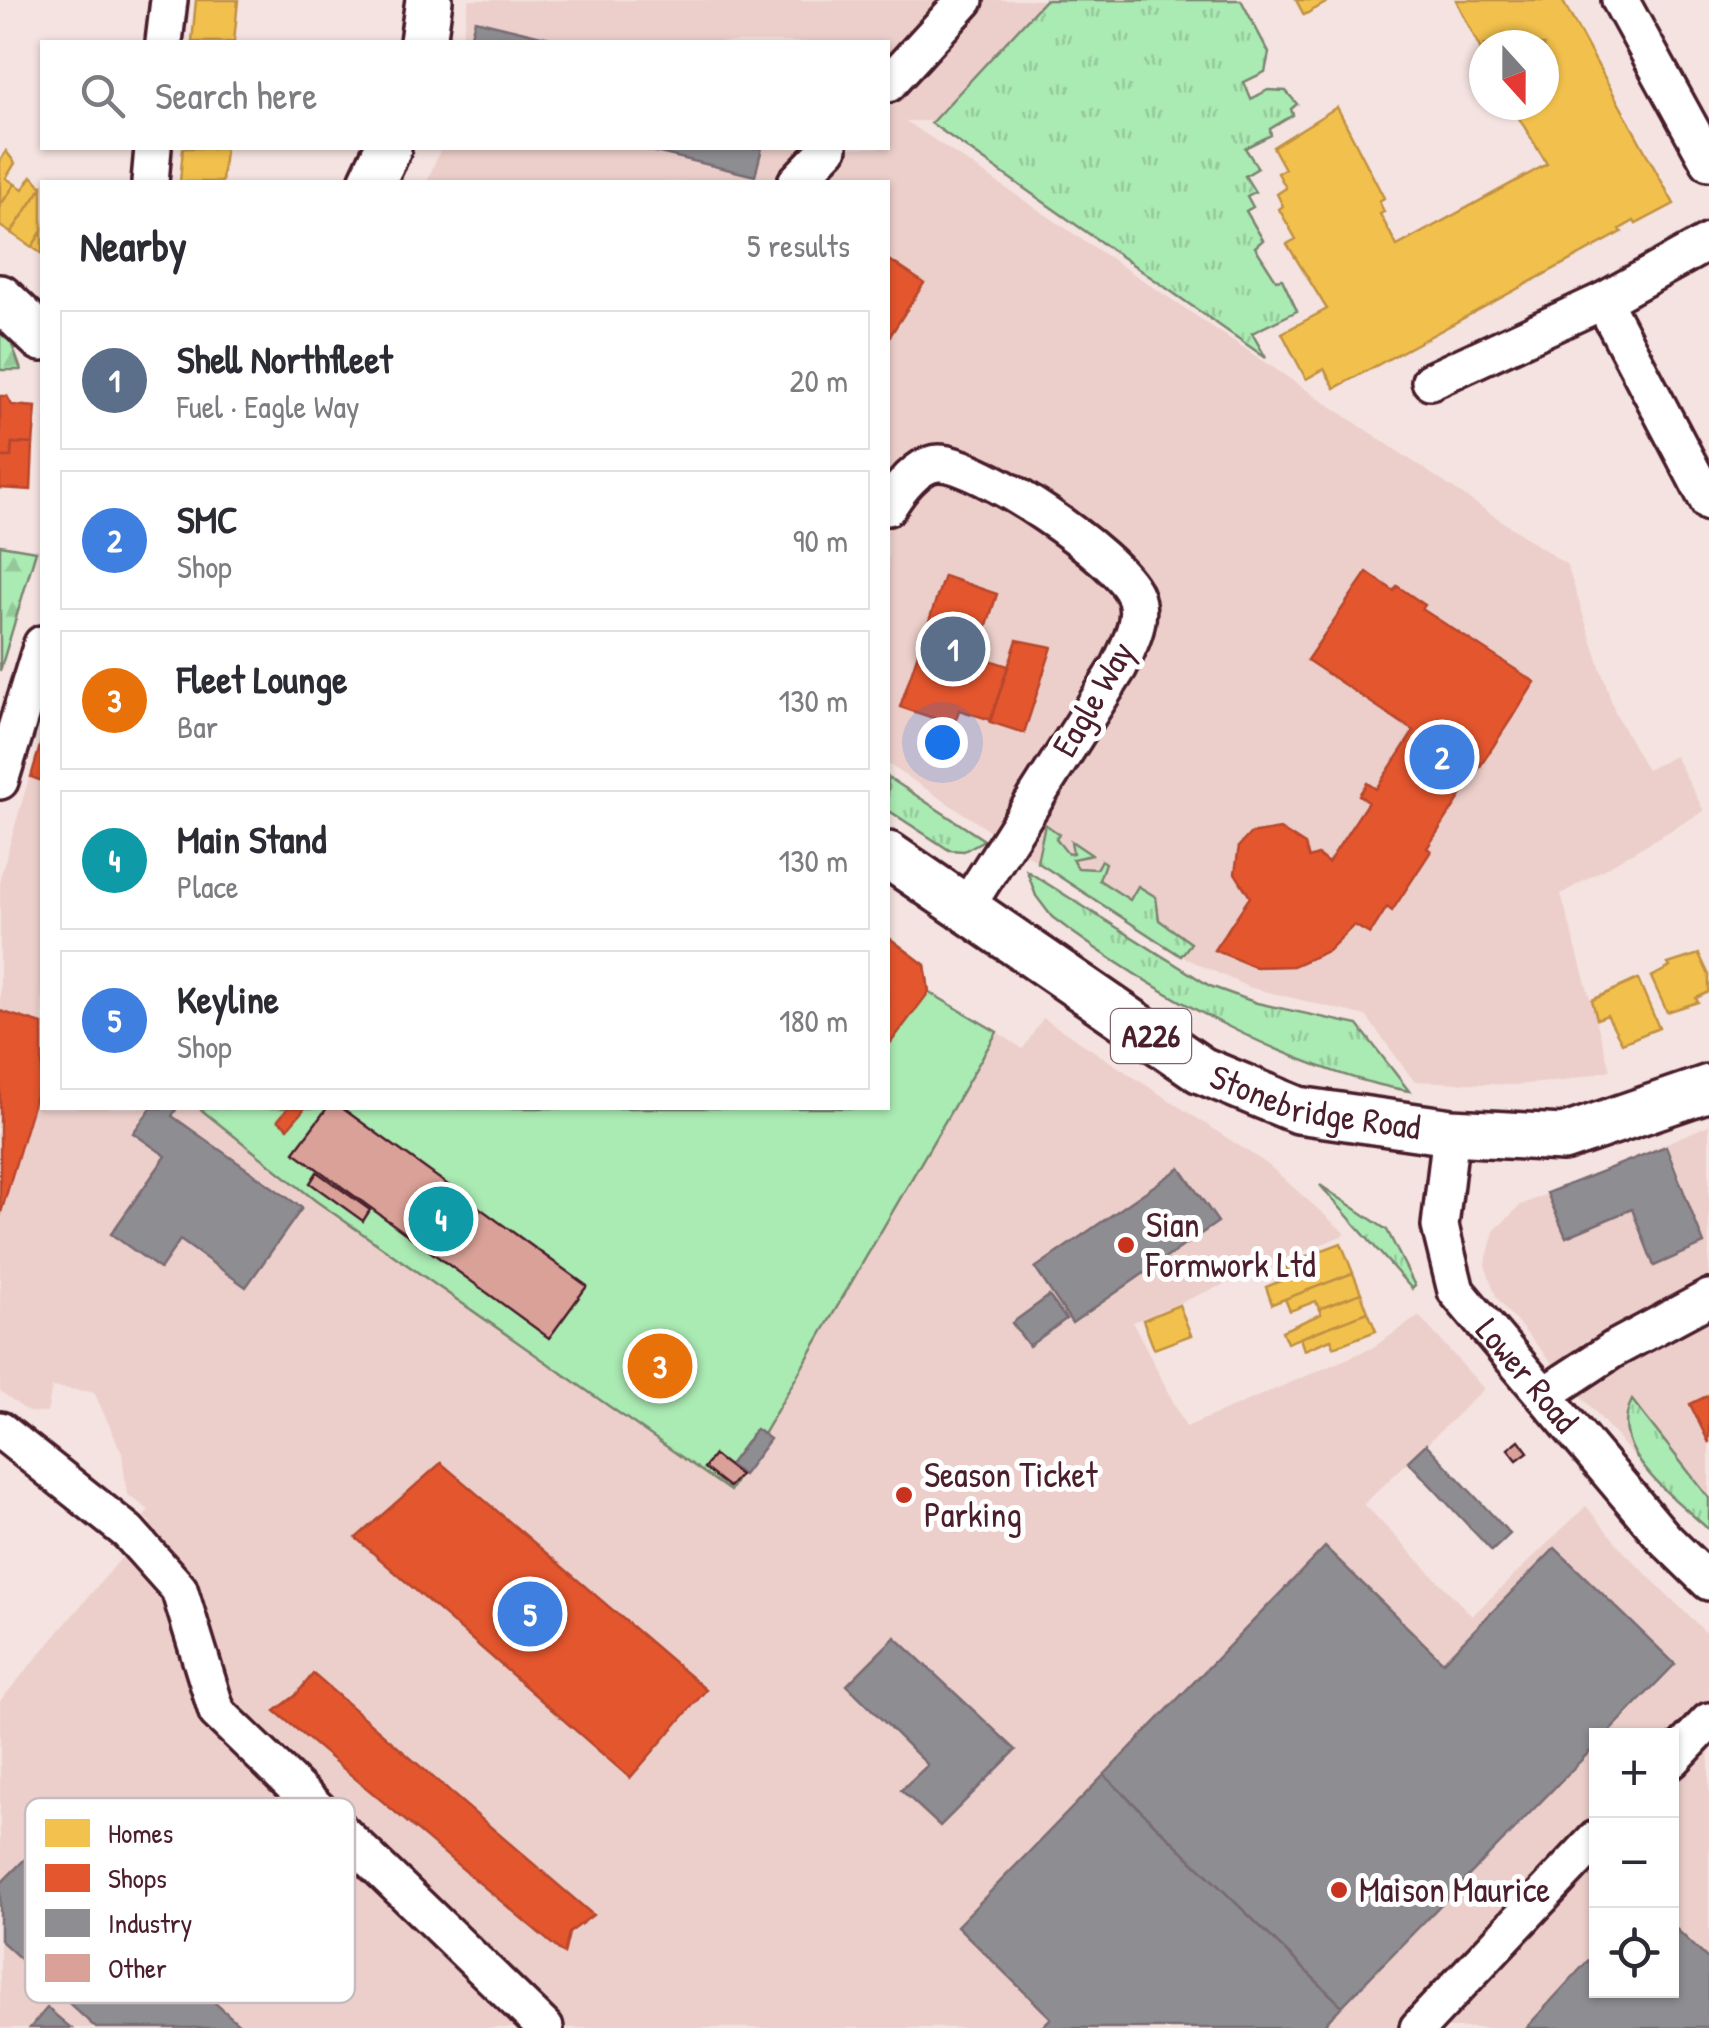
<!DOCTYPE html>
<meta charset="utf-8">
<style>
:root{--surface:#fff;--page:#f7f7f7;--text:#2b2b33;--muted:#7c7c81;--line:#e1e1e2;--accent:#c8321e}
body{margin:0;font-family:"Patrick Hand",sans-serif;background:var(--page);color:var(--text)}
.controls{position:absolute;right:30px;bottom:30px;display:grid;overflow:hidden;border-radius:0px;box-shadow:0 2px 8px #0004}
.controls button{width:90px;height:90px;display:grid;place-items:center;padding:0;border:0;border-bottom:2px solid var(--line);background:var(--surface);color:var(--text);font:50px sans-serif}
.compass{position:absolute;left:1469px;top:30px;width:90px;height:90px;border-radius:50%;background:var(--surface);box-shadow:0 2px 8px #0004;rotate:159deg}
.you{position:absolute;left:942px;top:742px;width:35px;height:35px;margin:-25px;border:8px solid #fff;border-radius:50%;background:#1a73e8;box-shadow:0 0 0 15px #1a73e833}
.badge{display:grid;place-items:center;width:65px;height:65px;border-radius:50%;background:var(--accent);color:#fff;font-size:32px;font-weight:700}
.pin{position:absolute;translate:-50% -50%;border:5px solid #fff;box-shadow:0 2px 10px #0006}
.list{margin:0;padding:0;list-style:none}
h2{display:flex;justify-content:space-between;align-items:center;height:130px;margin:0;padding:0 40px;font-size:42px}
h2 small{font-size:32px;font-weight:400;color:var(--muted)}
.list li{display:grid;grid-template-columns:65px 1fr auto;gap:30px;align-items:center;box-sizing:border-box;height:140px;margin:0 20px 20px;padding:0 20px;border:2px solid var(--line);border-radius:0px}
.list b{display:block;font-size:38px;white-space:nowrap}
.list p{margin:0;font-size:32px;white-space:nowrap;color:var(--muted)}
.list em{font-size:32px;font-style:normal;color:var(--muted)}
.icon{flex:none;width:55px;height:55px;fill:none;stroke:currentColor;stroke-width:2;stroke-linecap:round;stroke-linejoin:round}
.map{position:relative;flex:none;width:1709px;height:2028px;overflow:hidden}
.search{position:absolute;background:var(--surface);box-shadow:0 2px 8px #0004;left:40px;top:40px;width:850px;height:110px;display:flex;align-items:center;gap:25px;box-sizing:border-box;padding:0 35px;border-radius:0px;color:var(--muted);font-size:38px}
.panel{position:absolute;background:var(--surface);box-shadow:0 2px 8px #0004;left:40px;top:180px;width:850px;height:930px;border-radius:0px}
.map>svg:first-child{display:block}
.built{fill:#eccfca;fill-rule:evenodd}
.grass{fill:url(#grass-tufts);stroke:#7a846f;stroke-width:2.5}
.forest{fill:url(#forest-firs);stroke:#7a846f;stroke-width:2.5}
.garden{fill:#aaeab3;stroke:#7a846f;stroke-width:2.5}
.homes{fill:#f2c14e;stroke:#c09044;stroke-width:2.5}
.shops{fill:#e4572e;stroke:#b6462d;stroke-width:2.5}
.industry{fill:#8d8d92;stroke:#796c73;stroke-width:2.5}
.building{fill:#daa198;stroke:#4a1f2b;stroke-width:2.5}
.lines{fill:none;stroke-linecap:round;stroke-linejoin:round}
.minor-casing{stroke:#4a1f2b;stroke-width:42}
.major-casing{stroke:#4a1f2b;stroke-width:52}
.minor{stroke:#fff;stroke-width:35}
.major{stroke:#fff;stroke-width:45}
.poi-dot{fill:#c8321e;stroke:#fff;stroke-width:4}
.labels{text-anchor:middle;stroke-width:10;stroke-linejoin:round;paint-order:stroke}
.shield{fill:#fff;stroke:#80626b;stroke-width:2.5}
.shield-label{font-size:32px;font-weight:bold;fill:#4a1f2b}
.street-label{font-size:35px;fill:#4a1f2b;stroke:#fff}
.poi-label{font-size:35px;fill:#4a1f2b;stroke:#fff;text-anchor:start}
.key{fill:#fff;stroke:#c9bcbf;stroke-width:2.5}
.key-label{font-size:28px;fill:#4a1f2b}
</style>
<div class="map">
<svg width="1709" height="2028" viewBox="0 0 1709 2028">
<defs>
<pattern id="grass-tufts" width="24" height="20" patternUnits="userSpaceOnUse" patternTransform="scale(2.5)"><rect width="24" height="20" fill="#aaeab3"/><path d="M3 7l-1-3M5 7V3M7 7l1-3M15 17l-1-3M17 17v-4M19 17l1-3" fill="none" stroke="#94c89a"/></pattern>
<pattern id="forest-firs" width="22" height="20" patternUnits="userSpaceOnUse" patternTransform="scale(2.5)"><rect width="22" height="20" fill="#aaeab3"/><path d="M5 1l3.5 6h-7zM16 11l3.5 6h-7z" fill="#94c89a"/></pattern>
</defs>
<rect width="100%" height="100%" fill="#f4e3e0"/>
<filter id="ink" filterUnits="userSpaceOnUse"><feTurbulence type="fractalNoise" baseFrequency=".01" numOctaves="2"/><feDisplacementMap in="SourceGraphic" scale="20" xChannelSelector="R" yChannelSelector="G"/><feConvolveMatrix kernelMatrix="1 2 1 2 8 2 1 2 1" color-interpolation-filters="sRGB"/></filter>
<g filter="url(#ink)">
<g class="built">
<polygon points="469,0 1045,0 933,121 906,121 1567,565 1615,713 1647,770 1675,756 1704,811 1561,894 1610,1070 1563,1081 1512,1085 1414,1081 1366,1016 1248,987 1181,956 888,764 888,182 427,182 441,148 888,148 888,42 461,42"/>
<path d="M42,733V1108H199L316,1201L730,1491L997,1032L1023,1049L1043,1018L1267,1164L1346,1234L1133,1322L1186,1427L1372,1348L1419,1316L1484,1389L1364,1504L1472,1616L1586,1506L1625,1553L1709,1636V2028H0V1701L151,1523L144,1517L149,1510L127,1494L122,1453L94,1392L52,1387L47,1413L28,1412L0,1391V878ZM1596,1736H1672V1990H1596Z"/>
<polygon points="1709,1125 1709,1530 1638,1461 1507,1311 1496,1296 1485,1265 1494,1231 1521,1205"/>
</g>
<g class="grass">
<polygon points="1045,0 1241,0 1269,53 1265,72 1244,82 1251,99 1268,90 1286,91 1297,104 1291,109 1293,115 1270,129 1271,135 1245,148 1258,168 1245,176 1255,192 1247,196 1253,207 1246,211 1263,240 1255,247 1276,280 1282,279 1297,311 1252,333 1266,358 931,123"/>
<polygon points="888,777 984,840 964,851 949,850 888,810"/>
<polygon points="1045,824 1059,834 1056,839 1068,854 1073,853 1071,841 1092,855 1072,859 1078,868 1096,869 1101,860 1105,863 1099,880 1130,900 1138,886 1156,897 1159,920 1191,943 1181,956 1037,862"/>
<path d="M1027,871L1210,986L1257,1003L1358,1025L1409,1091C1292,1071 1147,989 1052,917L1036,896Z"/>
<polygon points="1320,1185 1387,1230 1415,1286 1412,1289"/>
<path d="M1632,1400L1709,1498V1530C1677,1499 1605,1452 1632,1400Z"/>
</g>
<g class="forest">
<polygon points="0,333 11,342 21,370 0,370"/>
<polygon points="0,545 36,551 0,671"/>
</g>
<polygon class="garden" points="888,937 925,965 929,992 997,1032 730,1491 316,1201 199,1108 888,1108"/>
<g class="homes">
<polygon points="196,0 238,0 234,42 192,42"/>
<polygon points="1296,0 1331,0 1304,15"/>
<polygon points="1456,0 1562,0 1674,204 1636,224 1634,221 1620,229 1622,232 1335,388 1324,369 1306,379 1282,333 1327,309 1287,244 1296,239 1279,209 1283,206 1277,194 1286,188 1278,173 1285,169 1273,147 1337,107 1384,198 1379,201 1384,212 1380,214 1397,246 1547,164 1511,105 1544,105 1544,45 1484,45 1484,56"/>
<polygon points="183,148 225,148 222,182 180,182"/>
<polygon points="6,151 15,163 6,178 15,184 0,206 0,161"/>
<polygon points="32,176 42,187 11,233 0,226 0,206 15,184 23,189"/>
<polygon points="42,187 42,231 32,247 11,233"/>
<polygon points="42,231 42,254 32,247"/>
<polygon points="1699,954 1709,975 1709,992 1696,998 1698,1002 1667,1012 1651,977 1670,967 1668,964"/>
<polygon points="1638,979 1659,1028 1622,1043 1607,1015 1597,1019 1592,1000"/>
<polygon points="1341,1243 1353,1273 1272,1304 1266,1287 1290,1277 1285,1264"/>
<polygon points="1353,1273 1361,1293 1319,1309 1316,1301 1290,1311 1285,1299"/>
<polygon points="1361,1293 1368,1312 1287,1343 1282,1331 1321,1314 1319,1309"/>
<polygon points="1179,1305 1191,1335 1154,1349 1143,1320"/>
<polygon points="1368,1312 1376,1331 1334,1347 1331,1339 1304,1350 1300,1338"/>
</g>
<g class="shops">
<polygon points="888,259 924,283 888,339"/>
<polygon points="0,396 7,396 12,405 36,407 33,444 12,443 11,457 0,457"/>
<polygon points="12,443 33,444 31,490 0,488 0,457 11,457"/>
<polygon points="1367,572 1394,591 1397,586 1425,605 1422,609 1535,682 1427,848 1431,851 1392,911 1387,907 1370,934 1354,925 1328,951 1293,966 1255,967 1214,950 1250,897 1235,873 1239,846 1250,834 1280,829 1305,845 1309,858 1318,855 1328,863 1368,802 1359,795 1367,783 1376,789 1414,731 1307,660"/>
<polygon points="944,576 997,594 977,656 1008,666 991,720 959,710 954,725 900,707"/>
<polygon points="1017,640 1052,647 1024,733 990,722"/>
<polygon points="42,739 42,781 31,777"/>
<polygon points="888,937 925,965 929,992 888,1046"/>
<polygon points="0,1011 42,1024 42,1075 0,1216"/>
<polygon points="288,1108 305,1108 288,1128 278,1120"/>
<polygon points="645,1340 690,1367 675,1393 630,1365"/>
<polygon points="1709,1395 1709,1443 1690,1404"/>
<polygon points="441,1463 706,1690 630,1778 356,1538"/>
<polygon points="313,1674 593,1915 569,1933 564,1954 275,1711 295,1696"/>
</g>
<g class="industry">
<polygon points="475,20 566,42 469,42"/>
<polygon points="639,148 762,148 755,176"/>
<polygon points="151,1108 177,1108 172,1116 302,1208 246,1287 180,1240 160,1269 111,1234 166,1156 133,1133"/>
<polygon points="1666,1146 1704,1244 1654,1266 1632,1209 1566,1237 1547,1193"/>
<polygon points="1180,1168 1218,1222 1072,1323 1035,1268"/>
<polygon points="1049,1296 1066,1319 1029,1346 1012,1323"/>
<polygon points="756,1429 770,1439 743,1475 729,1465"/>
<polygon points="1426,1444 1510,1534 1492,1551 1408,1461"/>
<polygon points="1325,1547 1443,1662 1555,1548 1675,1664 1605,1736 1596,1736 1596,1745 1342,2006 1104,1775"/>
<polygon points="895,1637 1016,1750 940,1826 901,1790 928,1765 847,1685"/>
<polygon points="1104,1775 1342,2006 1321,2028 1041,2028 1051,2018 957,1926"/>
<polygon points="39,1845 243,2028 96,2028 0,1940 0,1884"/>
<polygon points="1672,1925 1709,1960 1709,2028 1526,2028 1596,1952 1596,1990 1672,1990"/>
<polygon points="47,2008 71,2028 30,2028"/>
</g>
<g class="building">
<polygon points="327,1108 342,1108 587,1286 549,1338 294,1152"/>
<polygon points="317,1172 370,1210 363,1221 310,1183"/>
<polygon points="1519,1440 1528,1452 1517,1460 1508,1449"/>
<polygon points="714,1455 740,1475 729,1487 704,1468"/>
</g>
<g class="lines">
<g class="minor-casing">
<g id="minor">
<polyline points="1620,0 1709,162"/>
<polyline points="164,42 169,0"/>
<polyline points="888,84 965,0"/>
<polyline points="150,182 153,148"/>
<polyline points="796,182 829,148"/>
<polyline points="1603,301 1709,503"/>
<polyline points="1430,381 1603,301 1709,242"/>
<path d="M888,507C898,491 918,463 939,463C980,463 1117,556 1134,594C1145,618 1129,646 1119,667L965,909"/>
<polyline points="0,781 42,644"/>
<path id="s1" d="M1451,1132L1440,1226L1456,1291L1665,1539L1709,1582"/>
<polyline points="1544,1395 1614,1349 1709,1298"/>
<polyline points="0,1430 128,1532 179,1589 217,1712 545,2028"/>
<polyline points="1672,1760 1709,1721"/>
<polyline points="1418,2028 1596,1839"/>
</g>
</g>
<g class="major-casing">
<g id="major">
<polyline points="423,42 429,0"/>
<polyline points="372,182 388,148"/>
<polyline points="0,298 42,338"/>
<path id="s2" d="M888,855L1201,1070L1298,1110L1451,1132L1563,1138L1709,1088"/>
</g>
</g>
<use href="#minor" class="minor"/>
<use href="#major" class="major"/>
</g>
</g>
<g class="poi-dot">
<circle cx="1126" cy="1245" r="10"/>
<circle cx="904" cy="1495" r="10"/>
<circle cx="1339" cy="1890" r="10"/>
</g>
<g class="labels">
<rect class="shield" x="1111" y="1009" width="80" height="54" rx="8"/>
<g class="shield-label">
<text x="1151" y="1047">A226</text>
</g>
<g class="street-label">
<text transform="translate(1093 699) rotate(-60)" y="12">Eagle Way</text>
<text dy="12" stroke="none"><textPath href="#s2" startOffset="500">Stonebridge Road</textPath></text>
<text dy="12" stroke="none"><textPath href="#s1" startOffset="272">Lower Road</textPath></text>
</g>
<g class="poi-label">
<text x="1146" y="1237">Sian<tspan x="1146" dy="40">Formwork Ltd</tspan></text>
<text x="924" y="1487">Season Ticket<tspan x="924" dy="40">Parking</tspan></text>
<text x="1359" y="1902">Maison Maurice</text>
</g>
</g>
<rect x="25" y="1798" width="330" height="205" rx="15" class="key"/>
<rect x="45" y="1819" width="45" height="28" fill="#f2c14e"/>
<rect x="45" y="1864" width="45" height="28" fill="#e4572e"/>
<rect x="45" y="1909" width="45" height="28" fill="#8d8d92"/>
<rect x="45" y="1954" width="45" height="28" fill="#daa198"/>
<g class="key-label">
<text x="108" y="1843">Homes</text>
<text x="108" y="1888">Shops</text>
<text x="108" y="1933">Industry</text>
<text x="108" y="1978">Other</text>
</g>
</svg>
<div class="controls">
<button>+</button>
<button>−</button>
<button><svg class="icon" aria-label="locate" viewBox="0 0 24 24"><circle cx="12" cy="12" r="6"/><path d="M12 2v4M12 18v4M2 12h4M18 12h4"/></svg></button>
</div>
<svg class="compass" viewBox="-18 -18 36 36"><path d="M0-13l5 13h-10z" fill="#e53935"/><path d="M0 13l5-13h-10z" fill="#7c7c81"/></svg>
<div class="you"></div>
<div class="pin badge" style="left:953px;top:649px;background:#5c6f8a">1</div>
<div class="pin badge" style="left:1442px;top:757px;background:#3f7fe0">2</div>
<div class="pin badge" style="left:660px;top:1366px;background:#e8710a">3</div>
<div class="pin badge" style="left:441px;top:1219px;background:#0f9aa8">4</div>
<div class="pin badge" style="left:530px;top:1614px;background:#3f7fe0">5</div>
<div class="search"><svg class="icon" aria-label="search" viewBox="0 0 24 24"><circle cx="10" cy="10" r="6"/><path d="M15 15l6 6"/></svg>Search here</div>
<section class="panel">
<h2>Nearby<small>5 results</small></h2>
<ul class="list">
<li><span class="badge" style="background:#5c6f8a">1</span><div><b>Shell Northfleet</b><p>Fuel · Eagle Way</p></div><em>20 m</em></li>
<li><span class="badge" style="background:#3f7fe0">2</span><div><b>SMC</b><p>Shop</p></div><em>90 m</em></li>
<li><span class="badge" style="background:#e8710a">3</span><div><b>Fleet Lounge</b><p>Bar</p></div><em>130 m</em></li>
<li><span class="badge" style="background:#0f9aa8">4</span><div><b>Main Stand</b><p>Place</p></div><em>130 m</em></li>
<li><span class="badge" style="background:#3f7fe0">5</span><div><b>Keyline</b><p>Shop</p></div><em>180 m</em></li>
</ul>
</section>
</div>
